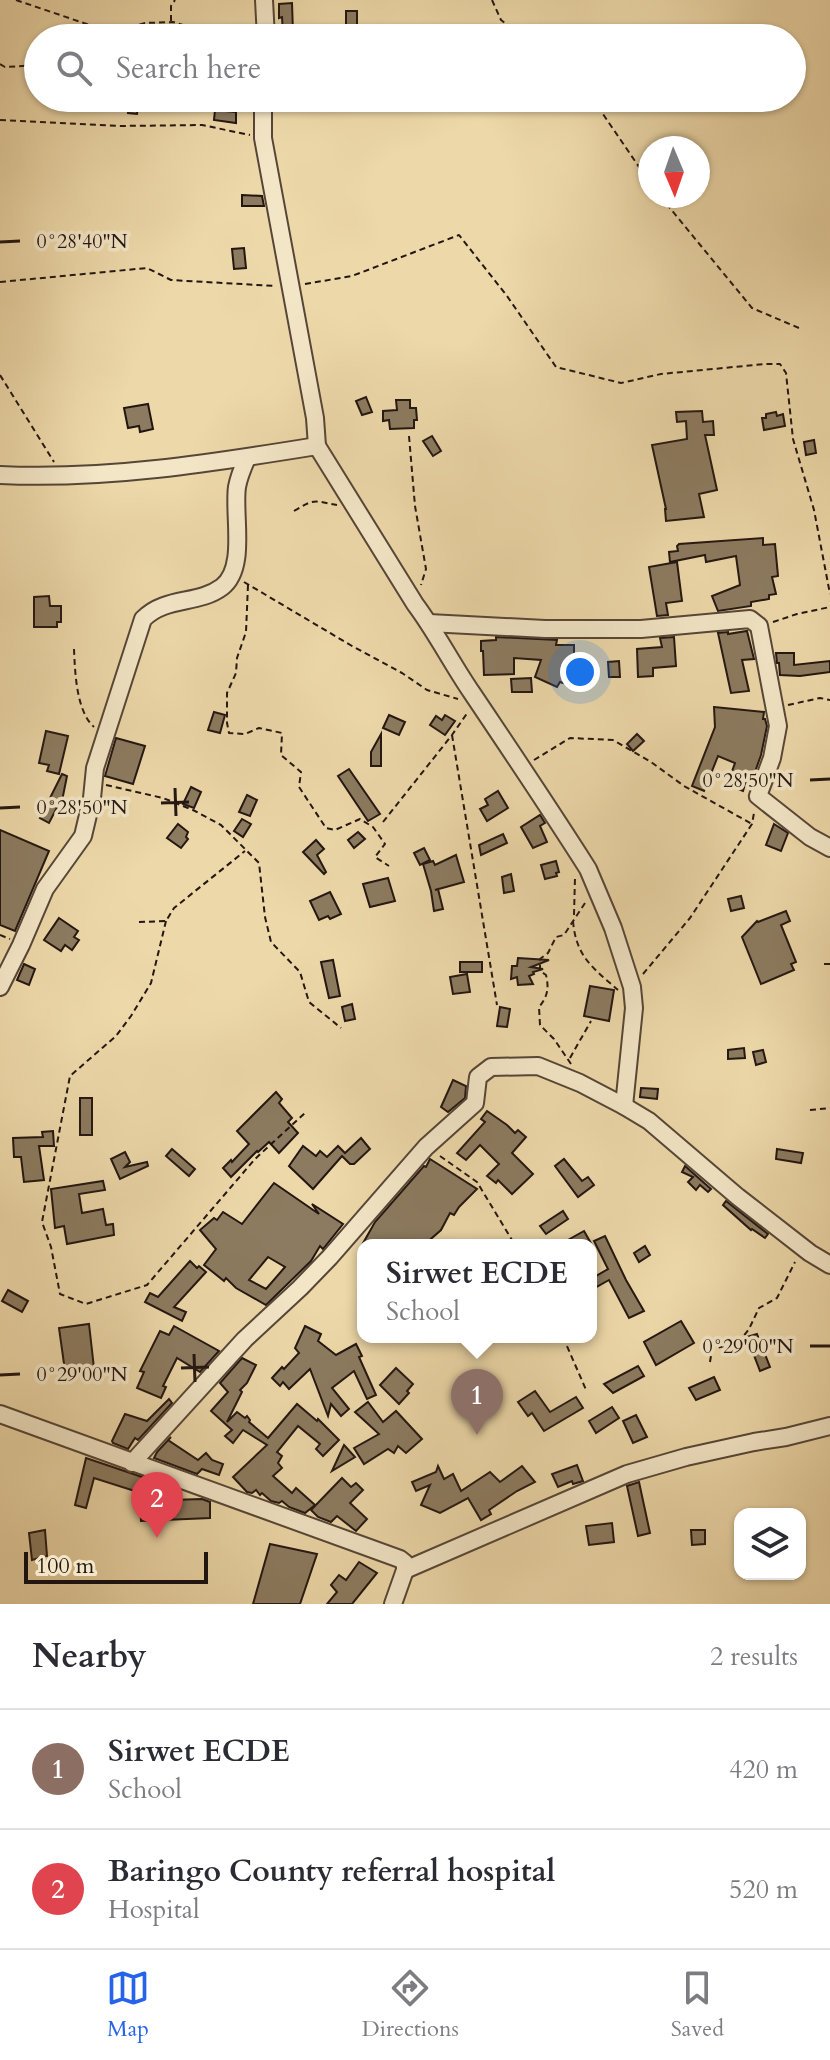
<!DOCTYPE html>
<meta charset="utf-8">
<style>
:root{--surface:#fff;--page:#f7f7f7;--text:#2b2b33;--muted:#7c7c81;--line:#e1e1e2;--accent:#2563eb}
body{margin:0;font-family:Cardo,serif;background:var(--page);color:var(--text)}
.controls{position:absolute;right:24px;bottom:24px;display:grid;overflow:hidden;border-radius:16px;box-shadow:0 2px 6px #0004}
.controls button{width:72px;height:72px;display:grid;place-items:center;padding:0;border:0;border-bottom:2px solid var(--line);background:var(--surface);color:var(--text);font:40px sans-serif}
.compass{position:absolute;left:638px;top:136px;width:72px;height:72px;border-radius:50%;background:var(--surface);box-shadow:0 2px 6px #0004;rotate:178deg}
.scale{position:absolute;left:24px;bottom:20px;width:184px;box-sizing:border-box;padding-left:8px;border:4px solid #231611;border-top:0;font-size:22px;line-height:28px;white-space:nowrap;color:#231611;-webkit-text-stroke:6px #f3e6c7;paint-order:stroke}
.you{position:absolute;left:580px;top:672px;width:28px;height:28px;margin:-20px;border:6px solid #fff;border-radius:50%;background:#1a73e8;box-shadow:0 0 0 12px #1a73e833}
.badge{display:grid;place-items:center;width:52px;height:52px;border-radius:50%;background:var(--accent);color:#fff;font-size:26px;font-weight:700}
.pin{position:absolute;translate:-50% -66px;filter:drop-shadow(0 2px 4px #0008)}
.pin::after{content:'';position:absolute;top:42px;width:28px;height:24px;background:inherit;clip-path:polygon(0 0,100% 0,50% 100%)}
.popup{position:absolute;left:357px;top:1239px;width:240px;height:104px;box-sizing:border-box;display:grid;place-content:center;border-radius:16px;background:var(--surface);filter:drop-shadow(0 2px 6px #0005);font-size:26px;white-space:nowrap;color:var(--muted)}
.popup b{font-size:30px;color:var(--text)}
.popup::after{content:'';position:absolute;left:50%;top:100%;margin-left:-16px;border:16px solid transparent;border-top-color:var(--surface)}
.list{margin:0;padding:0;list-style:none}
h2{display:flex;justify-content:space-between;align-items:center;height:104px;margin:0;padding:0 32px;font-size:34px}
h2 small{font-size:26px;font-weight:400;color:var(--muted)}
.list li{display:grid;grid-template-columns:52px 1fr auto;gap:24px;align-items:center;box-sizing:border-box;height:120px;padding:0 32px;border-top:2px solid var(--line)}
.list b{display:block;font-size:30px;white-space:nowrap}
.list p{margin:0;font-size:26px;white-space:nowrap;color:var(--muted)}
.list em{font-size:26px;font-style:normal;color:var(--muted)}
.icon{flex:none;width:44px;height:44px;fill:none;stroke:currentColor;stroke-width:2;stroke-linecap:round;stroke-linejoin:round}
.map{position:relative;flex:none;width:830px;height:1604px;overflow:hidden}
.search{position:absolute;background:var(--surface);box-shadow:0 2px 6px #0004;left:24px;right:24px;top:24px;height:88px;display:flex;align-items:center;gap:20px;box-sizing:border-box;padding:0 28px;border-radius:44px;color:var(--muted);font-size:30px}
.sheet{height:344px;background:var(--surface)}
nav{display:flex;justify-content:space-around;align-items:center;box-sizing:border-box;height:112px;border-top:2px solid var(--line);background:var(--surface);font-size:22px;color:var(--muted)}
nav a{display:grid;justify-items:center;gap:4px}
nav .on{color:var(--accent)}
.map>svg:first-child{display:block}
.building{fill:#8c7b60;stroke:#231611;stroke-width:2;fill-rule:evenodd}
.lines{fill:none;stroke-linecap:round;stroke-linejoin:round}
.minor-casing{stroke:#564637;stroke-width:20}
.path{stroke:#231611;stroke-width:2;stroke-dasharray:6 4;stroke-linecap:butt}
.minor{stroke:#f3e6c7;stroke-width:16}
.ticks{fill:none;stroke:#231611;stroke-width:3}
.ticks-label{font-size:20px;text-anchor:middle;fill:#231611;stroke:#f3e6c7;stroke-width:7;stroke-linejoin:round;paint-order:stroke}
</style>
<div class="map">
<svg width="830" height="1604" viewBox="0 0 830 1604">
<rect width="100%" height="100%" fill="#edd8a9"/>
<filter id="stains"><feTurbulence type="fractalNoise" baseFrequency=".0025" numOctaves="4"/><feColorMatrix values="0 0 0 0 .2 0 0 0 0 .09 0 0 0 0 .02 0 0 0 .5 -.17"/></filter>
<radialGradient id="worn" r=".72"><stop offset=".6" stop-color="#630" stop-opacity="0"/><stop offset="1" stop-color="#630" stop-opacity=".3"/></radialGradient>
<g class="building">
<polygon points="292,3 293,33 283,34 282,17 279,18 279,4"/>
<rect x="346" y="11" width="11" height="19"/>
<polygon points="129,98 139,98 137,114 128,113"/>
<polygon points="215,110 236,112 236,123 214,120"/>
<polygon points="242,195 262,196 264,206 242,206"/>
<polygon points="244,248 246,268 234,269 232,249"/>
<polygon points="366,397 372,412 362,415 356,401"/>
<polygon points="396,400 410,400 410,408 416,408 417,420 414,420 414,428 390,429 389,420 383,421 383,411 397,410"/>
<polygon points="148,404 153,429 140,432 139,426 128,428 124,408"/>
<polygon points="702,411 703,422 713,421 714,435 705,435 717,490 699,494 704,517 666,521 665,509 666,509 652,445 687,439 686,421 677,422 676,412"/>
<polygon points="776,412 777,416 783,414 785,426 764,430 762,418 766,418 766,414"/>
<polygon points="432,436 441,451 433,456 423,441"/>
<polygon points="814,440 816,453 806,455 804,442"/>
<polygon points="763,538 763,545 775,544 778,576 772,577 776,594 769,595 769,599 751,602 751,606 718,611 712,596 740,585 736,556 706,562 705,555 670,562 669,552 678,551 677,546 679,544"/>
<polygon points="677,562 682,601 666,603 668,615 657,616 649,567"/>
<polygon points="49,596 50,606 61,606 61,622 57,622 57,627 34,627 34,597"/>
<polygon points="747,631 754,659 742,660 749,691 731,693 718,633 728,632 728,634"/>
<polygon points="496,637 557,640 556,645 574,645 574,661 563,683 560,682 557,687 535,677 541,660 514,658 514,674 484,675 483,651 481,651 481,641 496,640"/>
<polygon points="674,637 676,666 653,668 653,676 638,677 637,649 662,647 660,638"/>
<polygon points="776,653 794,653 794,665 830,661 830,672 800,676 780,675 779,663 777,663"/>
<polygon points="619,661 620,677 609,677 608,662"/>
<polygon points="531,678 532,692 512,692 511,679"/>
<polygon points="714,707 764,712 763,719 765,719 767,726 761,755 751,783 746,781 743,791 727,785 735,763 718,756 704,791 692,786 715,727"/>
<polygon points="214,712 225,715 220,733 208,730"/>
<polygon points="389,715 405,722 399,735 383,728"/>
<polygon points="445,715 455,721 445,735 430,725 436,716 442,720"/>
<polygon points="46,731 68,736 59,774 47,771 49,765 39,763"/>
<polygon points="381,734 381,766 371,766 371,752"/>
<polygon points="637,734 644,741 633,751 627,744"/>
<polygon points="116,738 145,746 133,784 105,776"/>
<polygon points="349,769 380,814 368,821 338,776"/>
<polygon points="62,774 67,776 63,796 49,823 40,818"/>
<polygon points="191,787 201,792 194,808 183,804"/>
<polygon points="498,791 508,808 487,821 480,809 488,805 485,799"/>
<polygon points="247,795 257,800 250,816 239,812"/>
<polygon points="540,815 545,823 540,826 547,842 533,848 521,827"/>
<polygon points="242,819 251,824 243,837 234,831"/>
<polygon points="178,824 188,832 186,837 188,839 181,848 167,838"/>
<polygon points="774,824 788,833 781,851 766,845"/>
<polygon points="0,830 49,851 15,931 0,925"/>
<polygon points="358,832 365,839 354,848 348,840"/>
<polygon points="503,834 507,843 481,855 479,845"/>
<polygon points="316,840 324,849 317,855 326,872 324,874 303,852"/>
<polygon points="424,848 430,860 420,865 414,853"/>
<polygon points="456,855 464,882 435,890 438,889 443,909 434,911 431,891 423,864 433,861 435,865"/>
<polygon points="556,861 559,872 556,873 557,876 545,879 541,865"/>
<polygon points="511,874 514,891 504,893 502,877"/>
<polygon points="388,878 395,901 370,907 363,884"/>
<polygon points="330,892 341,914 330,919 328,916 319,920 310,901"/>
<polygon points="741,896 744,908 731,911 728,899"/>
<polygon points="786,911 790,921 781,925 796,962 791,964 794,970 761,984 742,937 757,921 758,922"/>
<polygon points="59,918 78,931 74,937 79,940 72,950 65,945 61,951 44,940"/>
<polygon points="518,958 549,960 531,967 543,969 533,972 534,974 529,976 533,984 518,985 517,977 511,979 512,966 517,966"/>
<polygon points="333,960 340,996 329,998 321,962"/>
<rect x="460" y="962" width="22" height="10"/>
<polygon points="24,964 35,969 29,985 17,980"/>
<polygon points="467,974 470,992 453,994 450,977"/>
<polygon points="590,986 614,990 609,1021 584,1016"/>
<polygon points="352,1004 355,1019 345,1021 342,1007"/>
<polygon points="500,1007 510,1009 507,1027 497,1026"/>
<polygon points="744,1048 745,1058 728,1059 728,1050"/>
<polygon points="763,1050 766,1062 756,1065 753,1052"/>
<polygon points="453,1080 466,1086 465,1098 448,1112 441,1107"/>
<polygon points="641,1088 658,1089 657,1099 640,1097"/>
<polygon points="276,1092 282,1099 279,1103 292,1118 288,1122 298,1133 279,1153 269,1142 258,1152 257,1151 231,1177 223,1168 231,1160 232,1162 249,1144 237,1131"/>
<rect x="80" y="1098" width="12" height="37"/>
<polygon points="487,1111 507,1125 515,1133 518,1130 526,1137 512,1153 533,1174 512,1194 498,1180 496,1183 487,1176 499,1164 480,1145 466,1160 457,1153 485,1122 481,1119"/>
<polygon points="53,1131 54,1146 39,1146 44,1180 24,1182 21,1157 14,1157 13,1138 43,1137 42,1132"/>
<polygon points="361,1138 370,1149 354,1164 350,1164 342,1156 313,1189 289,1166 303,1146 316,1156 320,1151 327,1157 338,1146 345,1153"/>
<polygon points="172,1149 195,1169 189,1176 166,1156"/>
<polygon points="777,1149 803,1153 801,1163 776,1159"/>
<polygon points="125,1152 130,1162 125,1167 147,1162 148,1166 120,1179 111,1159"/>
<polygon points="430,1159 477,1189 459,1207 454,1215 450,1213 441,1230 424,1245 416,1245 409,1241 406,1245 362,1245 375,1222 424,1166 426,1167"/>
<polygon points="564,1159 582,1181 588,1177 594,1185 578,1197 555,1166"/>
<polygon points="685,1166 711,1189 708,1192 700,1185 696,1190 688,1182 693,1177 682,1172"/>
<polygon points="103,1181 105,1190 79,1194 82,1213 103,1209 106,1225 113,1224 114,1235 67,1244 64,1226 55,1228 51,1189"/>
<path d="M274,1183L319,1214L312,1204L343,1224L323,1249L320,1246L311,1261L266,1305L236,1288L226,1278L224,1281L204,1265L216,1249L200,1230L214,1218L217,1220L223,1212L242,1224ZM268,1257L285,1267L266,1289L249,1280Z"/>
<polygon points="726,1201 768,1234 765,1238 752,1229 751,1230 723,1205"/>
<polygon points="563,1211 568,1219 546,1234 540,1226"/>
<polygon points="584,1231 592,1245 559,1245"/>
<polygon points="605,1236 626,1280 644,1311 629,1318 609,1280 591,1290 591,1279 608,1269 594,1241"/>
<polygon points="645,1246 650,1255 639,1262 634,1253"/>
<polygon points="190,1261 197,1268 199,1266 206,1272 174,1307 186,1312 182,1321 145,1302 150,1293 158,1297"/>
<polygon points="8,1290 28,1301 22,1312 2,1301"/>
<polygon points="681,1321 694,1343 656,1365 644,1342"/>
<polygon points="89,1324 94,1368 65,1371 59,1328"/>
<polygon points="174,1326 219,1351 200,1372 177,1358 163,1386 166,1387 161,1398 137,1388 144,1372 140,1371 160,1331 169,1335"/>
<polygon points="305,1326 321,1334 318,1341 336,1355 356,1344 362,1356 359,1357 376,1395 367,1399 354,1371 332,1388 349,1409 341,1416 331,1404 328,1416 310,1369 289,1389 283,1382 280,1386 272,1378 282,1367 284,1369 299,1353 295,1348"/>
<polygon points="757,1334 770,1367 760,1371 747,1337"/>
<polygon points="242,1358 256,1365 247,1383 240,1390 242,1392 227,1422 237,1412 245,1418 247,1416 250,1420 249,1422 268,1438 297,1404 317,1421 318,1419 339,1440 323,1456 316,1449 320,1444 298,1426 277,1452 282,1456 278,1463 282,1468 273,1476 292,1493 296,1488 315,1505 305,1513 289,1507 282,1501 279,1503 271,1501 262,1493 260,1495 256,1490 252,1493 247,1492 233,1477 267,1445 243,1430 233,1443 225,1436 232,1430 211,1411 228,1392 220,1383"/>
<polygon points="638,1366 644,1376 613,1393 604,1384"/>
<polygon points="396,1368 413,1384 407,1391 409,1393 399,1404 380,1385"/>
<polygon points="714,1377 720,1390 696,1400 689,1388"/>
<polygon points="535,1391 550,1412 576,1397 583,1408 544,1431 532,1413 528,1416 518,1402"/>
<polygon points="169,1399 172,1403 138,1440 135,1438 128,1449 113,1443 112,1441 125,1414 147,1421"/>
<polygon points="368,1402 383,1422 396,1411 422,1439 406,1453 398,1446 394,1453 388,1449 364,1464 354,1448 379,1434 355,1412"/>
<polygon points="612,1407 619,1418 596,1433 589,1421"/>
<polygon points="636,1415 647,1437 633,1443 623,1421"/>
<polygon points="171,1437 168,1440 198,1460 206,1453 212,1460 223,1464 219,1475 202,1469 197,1474 154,1458 157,1452"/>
<polygon points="344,1445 355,1457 332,1471"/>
<polygon points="86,1458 148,1479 144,1494 94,1478 86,1508 75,1505"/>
<polygon points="577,1465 583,1481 573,1484 572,1481 558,1487 552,1474"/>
<polygon points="438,1466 444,1479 453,1474 461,1491 490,1472 500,1482 522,1466 535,1482 517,1491 489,1510 491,1514 481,1520 468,1498 440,1513 421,1505 430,1485 416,1491 412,1482 436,1472"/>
<polygon points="342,1478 351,1487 356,1483 363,1490 350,1503 367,1519 356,1531 337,1516 331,1522 318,1517 311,1510"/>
<polygon points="639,1482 650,1533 638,1536 627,1486"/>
<polygon points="202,1499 210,1502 210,1518 141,1521 140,1501"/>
<polygon points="612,1523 614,1542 589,1545 586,1526"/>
<polygon points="45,1530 47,1556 32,1560 29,1533"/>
<polygon points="691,1530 705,1530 705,1544 692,1545"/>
<polygon points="270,1544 317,1554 300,1604 253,1604"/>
<polygon points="359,1562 377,1573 352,1604 327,1604 337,1592 331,1585 339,1575 346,1580"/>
</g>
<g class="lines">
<g class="minor-casing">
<g id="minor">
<polyline points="264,0 266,38"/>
<polyline points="263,98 263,138 315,418 317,446"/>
<path d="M0,475C106,480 212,463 317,446L415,604C436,632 452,664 472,693C511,751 550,809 588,869L613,928L632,987L634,1008L624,1106"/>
<polyline points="429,623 545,629 641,629 750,619 759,626 778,726 772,758 758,796 810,837 830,848"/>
<path d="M0,987L21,945L45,889L83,836L92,798L95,768L143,619C166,596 198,605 222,587C247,568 233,515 237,487C239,476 243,467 247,458"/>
<polyline points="0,1414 400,1559 405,1563 405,1570 393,1604"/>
<polyline points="132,1463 245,1339 300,1288 330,1257 426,1147 475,1103 478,1077 491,1067 538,1066 580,1083 624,1106 649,1121 738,1197 810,1253 830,1265"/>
<polyline points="405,1570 627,1474 686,1457 754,1442 786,1437 830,1426"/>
</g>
</g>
<g class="path">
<polyline points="16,0 113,33 145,23 173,22 228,38"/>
<polyline points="492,0 501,20 525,38"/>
<polyline points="171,21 171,6 175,0"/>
<polyline points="96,38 110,34"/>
<polyline points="0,64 5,67 38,65"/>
<polyline points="592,98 650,183"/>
<polyline points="0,120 119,126 202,125 250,135"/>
<polyline points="660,196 752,308 799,328"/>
<polyline points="0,282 147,268 171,280 275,286"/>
<polyline points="305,284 352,276 459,235 507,296 556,367 621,383 661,374 765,364 780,364 786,373 793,439 814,510 830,594"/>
<polyline points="0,375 54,462"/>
<polyline points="409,436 415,506 426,569 421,585"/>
<path d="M294,511C315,498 314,501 337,505"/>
<polyline points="244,582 352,646 402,673 427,690 458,699"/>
<polyline points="248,585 246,632 237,658 236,673 227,693 227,723 229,733 245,734 259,728 282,733 281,755 301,772 299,787 326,828 335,830 360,819 373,827 385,844 375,857 389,866"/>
<polyline points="773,622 797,614 830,607"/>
<path d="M74,649C75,671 76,711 94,727"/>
<polyline points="788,705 820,698 830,700"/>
<polyline points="452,735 497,1005"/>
<polyline points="534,760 570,738 613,740 651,762 684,786 752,824"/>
<polyline points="106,785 163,798 193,810 221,825 259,863 265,917 271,942 300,972 309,1002 341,1028"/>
<polyline points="383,822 452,735 468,712"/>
<polyline points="574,915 575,877"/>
<polyline points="166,921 151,983 131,1016 116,1036 70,1076 42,1222 51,1247 60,1294 86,1304 147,1285 255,1159 306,1112"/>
<path d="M573,921C576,957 593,968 618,990"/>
<polyline points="139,922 166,921 174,908 245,851"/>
<polyline points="0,935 10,939"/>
<polyline points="824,964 830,964"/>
<polyline points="643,974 690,918 752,824 754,813"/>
<polyline points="570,1058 591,1021"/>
<path d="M571,1064L554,1039L540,1025L539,1007C548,996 549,988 546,975L540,971V959L548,953L556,937L564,935L585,903"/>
<polyline points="810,1110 830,1108"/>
<polyline points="440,1156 477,1182 515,1245"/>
<polyline points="563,1337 587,1392"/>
<polyline points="710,1362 712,1349 738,1343 749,1329 759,1308 777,1298 795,1262"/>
</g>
<use href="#minor" class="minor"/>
</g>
<path class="ticks" d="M0,242L20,241M810,780L830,779M175,788L176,816M161,803L189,802M0,808L20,807M810,1346H830M194,1354L195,1382M181,1368L209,1367M0,1375L20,1374"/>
<g class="ticks-label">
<text x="82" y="248">0°28'40"N</text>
<text x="748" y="787">0°28'50"N</text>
<text x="82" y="814">0°28'50"N</text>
<text x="748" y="1353">0°29'00"N</text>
<text x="82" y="1381">0°29'00"N</text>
</g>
<rect width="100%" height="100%" filter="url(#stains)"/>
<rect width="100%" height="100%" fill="url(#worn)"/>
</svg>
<div class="controls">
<button><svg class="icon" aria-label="layers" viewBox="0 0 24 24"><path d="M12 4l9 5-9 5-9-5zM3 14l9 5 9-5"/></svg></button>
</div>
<svg class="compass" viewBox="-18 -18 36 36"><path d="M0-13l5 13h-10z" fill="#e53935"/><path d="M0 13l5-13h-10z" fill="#7c7c81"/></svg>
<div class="scale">100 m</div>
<div class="you"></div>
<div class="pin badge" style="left:477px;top:1435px;background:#8d6e63">1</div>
<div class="popup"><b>Sirwet ECDE</b>School</div>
<div class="pin badge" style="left:157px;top:1538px;background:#e0444e">2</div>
<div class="search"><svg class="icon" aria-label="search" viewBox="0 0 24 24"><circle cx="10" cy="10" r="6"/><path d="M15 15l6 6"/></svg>Search here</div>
</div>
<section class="sheet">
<h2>Nearby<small>2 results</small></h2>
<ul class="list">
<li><span class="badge" style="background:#8d6e63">1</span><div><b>Sirwet ECDE</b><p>School</p></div><em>420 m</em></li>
<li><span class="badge" style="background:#e0444e">2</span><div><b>Baringo County referral hospital</b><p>Hospital</p></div><em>520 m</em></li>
</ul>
</section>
<nav>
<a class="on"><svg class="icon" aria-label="map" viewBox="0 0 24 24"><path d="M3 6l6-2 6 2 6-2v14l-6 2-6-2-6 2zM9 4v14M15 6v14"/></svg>Map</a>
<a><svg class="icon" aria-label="directions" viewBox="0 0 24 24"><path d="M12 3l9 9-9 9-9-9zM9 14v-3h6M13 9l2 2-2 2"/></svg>Directions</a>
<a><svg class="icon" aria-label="saved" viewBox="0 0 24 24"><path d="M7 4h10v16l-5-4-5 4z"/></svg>Saved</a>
</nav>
